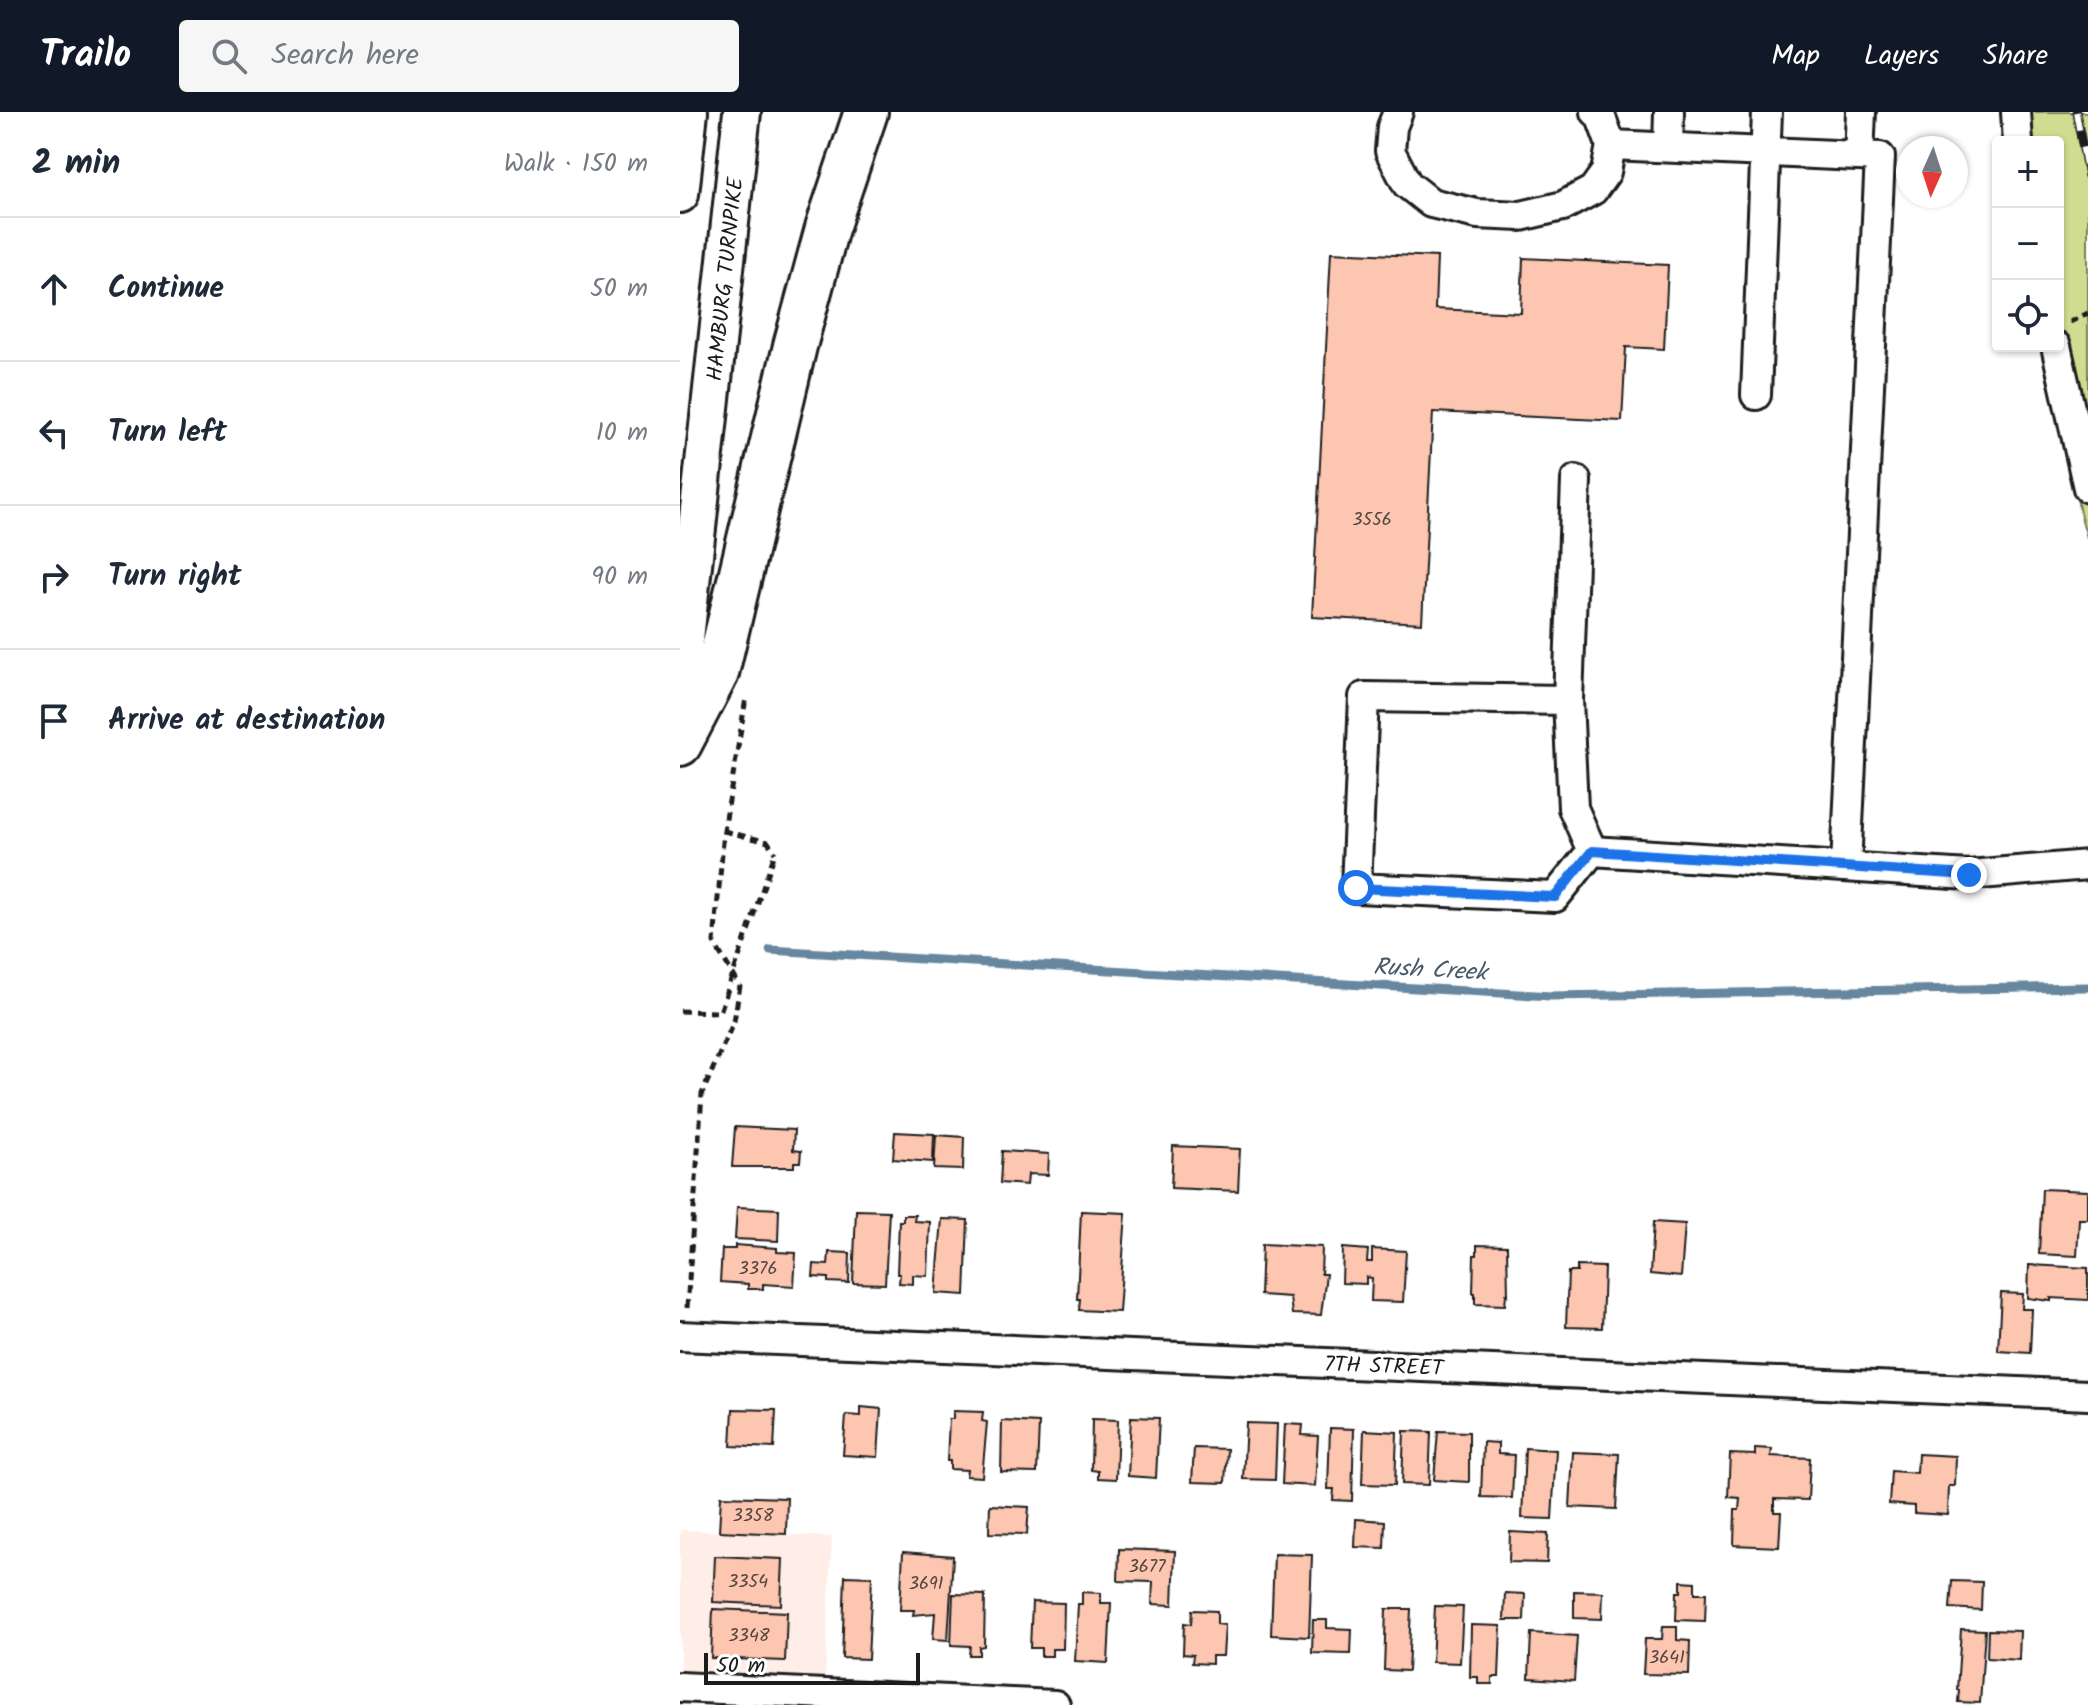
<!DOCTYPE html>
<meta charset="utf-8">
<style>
:root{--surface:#fff;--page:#f6f6f7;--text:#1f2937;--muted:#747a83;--line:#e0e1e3;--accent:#111827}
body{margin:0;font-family:Kalam,sans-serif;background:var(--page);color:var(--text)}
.controls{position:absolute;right:24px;top:24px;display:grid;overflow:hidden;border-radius:8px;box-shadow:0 2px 6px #0004}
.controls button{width:72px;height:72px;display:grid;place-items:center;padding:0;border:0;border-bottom:2px solid var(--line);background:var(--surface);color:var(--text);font:40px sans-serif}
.compass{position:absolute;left:1216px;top:24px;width:72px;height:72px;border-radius:50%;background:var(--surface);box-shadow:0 2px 6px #0004;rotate:183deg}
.scale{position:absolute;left:24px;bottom:20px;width:216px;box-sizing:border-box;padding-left:8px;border:4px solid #1c1c1c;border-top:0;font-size:22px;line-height:28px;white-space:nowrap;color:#1c1c1c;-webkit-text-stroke:6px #fff;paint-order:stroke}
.stop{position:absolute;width:24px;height:24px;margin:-18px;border:6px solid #1a73e8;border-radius:50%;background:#fff}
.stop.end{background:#1a73e8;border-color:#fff;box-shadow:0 2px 8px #0008}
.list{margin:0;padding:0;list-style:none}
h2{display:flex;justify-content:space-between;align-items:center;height:104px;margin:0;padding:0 32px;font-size:34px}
h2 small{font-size:26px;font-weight:400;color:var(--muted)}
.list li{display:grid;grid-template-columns:52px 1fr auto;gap:24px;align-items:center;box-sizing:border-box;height:144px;padding:0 32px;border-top:2px solid var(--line)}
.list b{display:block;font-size:30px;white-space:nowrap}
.list em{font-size:26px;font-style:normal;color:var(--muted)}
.icon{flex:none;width:44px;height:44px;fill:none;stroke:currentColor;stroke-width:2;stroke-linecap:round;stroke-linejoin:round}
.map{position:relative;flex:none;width:1408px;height:1593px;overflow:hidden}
header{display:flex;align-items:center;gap:48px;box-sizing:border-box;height:112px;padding:0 40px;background:var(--accent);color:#fff}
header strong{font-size:38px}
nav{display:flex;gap:44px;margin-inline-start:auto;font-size:28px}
.search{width:560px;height:72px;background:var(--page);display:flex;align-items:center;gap:20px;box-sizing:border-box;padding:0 28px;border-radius:8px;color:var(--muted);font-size:30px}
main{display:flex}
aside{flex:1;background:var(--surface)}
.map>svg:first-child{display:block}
.built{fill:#feeee7}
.green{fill:#d0dd91;stroke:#767c56;stroke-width:2}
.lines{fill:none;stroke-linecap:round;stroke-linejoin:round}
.stream{stroke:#66879f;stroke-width:9}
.building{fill:#fdc6b0;stroke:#1c1c1c;stroke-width:2}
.minor-casing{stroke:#1c1c1c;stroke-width:34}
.major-casing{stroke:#1c1c1c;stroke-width:42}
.highway-casing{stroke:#1c1c1c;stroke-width:48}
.path{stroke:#1c1c1c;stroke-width:5;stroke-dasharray:8 6;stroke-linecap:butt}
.minor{stroke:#fff;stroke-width:28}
.major{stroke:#fff;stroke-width:36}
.highway{stroke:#fff;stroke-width:42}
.rail-casing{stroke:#1c1c1c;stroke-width:9}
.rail{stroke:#fff;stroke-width:6;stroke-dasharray:18;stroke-linecap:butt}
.path-bridge{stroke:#1c1c1c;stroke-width:5;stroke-dasharray:8 6;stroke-linecap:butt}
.route{stroke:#1a73e8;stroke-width:10}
.labels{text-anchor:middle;stroke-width:7;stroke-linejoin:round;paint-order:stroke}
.number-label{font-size:18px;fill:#544641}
.street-label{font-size:22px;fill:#1c1c1c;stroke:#fff}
.water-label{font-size:24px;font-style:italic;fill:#475a68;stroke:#fff}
</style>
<header>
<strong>Trailo</strong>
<div class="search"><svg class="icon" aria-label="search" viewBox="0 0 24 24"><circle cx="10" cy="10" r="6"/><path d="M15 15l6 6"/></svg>Search here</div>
<nav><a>Map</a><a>Layers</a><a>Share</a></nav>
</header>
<main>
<aside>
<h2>2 min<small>Walk · 150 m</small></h2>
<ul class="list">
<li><svg class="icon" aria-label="ahead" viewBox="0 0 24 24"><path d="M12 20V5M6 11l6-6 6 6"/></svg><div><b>Continue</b></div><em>50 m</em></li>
<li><svg class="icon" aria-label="left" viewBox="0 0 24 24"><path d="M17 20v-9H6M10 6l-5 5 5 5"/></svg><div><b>Turn left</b></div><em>10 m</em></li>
<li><svg class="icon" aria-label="right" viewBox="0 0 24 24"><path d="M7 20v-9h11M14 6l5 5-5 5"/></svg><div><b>Turn right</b></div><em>90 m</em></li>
<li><svg class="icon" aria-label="arrive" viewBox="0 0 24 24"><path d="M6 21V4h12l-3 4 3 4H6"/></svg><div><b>Arrive at destination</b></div></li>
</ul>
</aside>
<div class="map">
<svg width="1408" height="1593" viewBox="0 0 1408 1593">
<rect width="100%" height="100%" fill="#fff"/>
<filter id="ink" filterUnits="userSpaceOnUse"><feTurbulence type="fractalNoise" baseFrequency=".0125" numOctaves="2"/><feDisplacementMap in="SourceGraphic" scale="16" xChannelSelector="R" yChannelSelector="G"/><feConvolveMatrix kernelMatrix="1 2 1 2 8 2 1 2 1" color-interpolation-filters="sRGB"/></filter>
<g filter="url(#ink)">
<polygon class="built" points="0,1418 152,1425 144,1593 0,1593"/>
<polygon class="green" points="1320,0 1408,0 1408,429 1400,401 1366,234 1378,234 1378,30 1324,30"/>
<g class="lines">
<polyline class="stream" points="90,838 871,884 1408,875"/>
</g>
<g class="building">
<polygon points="651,140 757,145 755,197 841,201 843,146 988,153 984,237 946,235 942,309 753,300 742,511 632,505"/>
<polygon points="55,1015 114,1018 113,1038 121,1039 120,1050 114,1050 114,1055 52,1055"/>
<polygon points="215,1020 254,1022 253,1050 213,1047"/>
<polygon points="256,1023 284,1025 283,1058 254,1057"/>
<polygon points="493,1034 560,1037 558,1079 491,1076"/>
<polygon points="322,1039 369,1042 368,1063 348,1062 347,1073 320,1071"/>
<polygon points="1362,1077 1408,1079 1408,1107 1399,1107 1397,1144 1359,1142"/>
<polygon points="57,1095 99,1097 98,1129 55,1127"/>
<polygon points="176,1098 209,1099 205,1172 173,1171"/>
<polygon points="401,1099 446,1101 439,1200 399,1198 400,1187 397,1187"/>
<polygon points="223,1103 235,1103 234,1109 250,1110 248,1164 233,1163 233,1172 219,1171 220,1162 217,1162 219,1109 223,1109"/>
<polygon points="262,1107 288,1108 285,1183 256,1181"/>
<polygon points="973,1110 1005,1112 1001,1165 970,1162"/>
<polygon points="582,1132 642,1135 641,1162 646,1162 641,1203 612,1202 610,1185 580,1183"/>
<polygon points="55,1133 97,1136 97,1140 116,1141 114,1174 83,1172 83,1177 68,1177 68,1172 40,1170 42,1137 55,1137"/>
<polygon points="797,1133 827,1134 828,1183 826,1182 825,1193 795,1192 795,1181 793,1181 794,1143 797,1143"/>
<polygon points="663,1136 688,1138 687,1150 692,1150 692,1137 726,1139 723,1190 691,1189 692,1166 686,1165 686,1172 662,1171"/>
<polygon points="149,1140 170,1141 169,1171 148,1170 148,1166 133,1165 134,1152 148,1153"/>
<polygon points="1349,1153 1408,1156 1408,1188 1371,1186 1371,1189 1348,1186"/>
<polygon points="897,1154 924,1155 922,1216 886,1215 888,1160 897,1160"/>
<polygon points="1321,1181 1343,1182 1342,1197 1352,1197 1350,1241 1318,1239"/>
<polygon points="181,1295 201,1297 198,1345 163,1343 166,1303 181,1304"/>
<polygon points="53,1297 96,1298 94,1336 51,1334"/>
<polygon points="273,1299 303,1300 302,1309 307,1310 302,1365 286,1364 287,1358 270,1357 270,1349 267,1349 269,1307 273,1307"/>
<polygon points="451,1305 479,1306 476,1366 448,1364"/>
<polygon points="412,1307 438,1308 436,1367 418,1366 418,1359 411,1358"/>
<polygon points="322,1309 359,1311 357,1361 321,1360"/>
<polygon points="566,1311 597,1312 595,1368 563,1367"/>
<polygon points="605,1312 623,1313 622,1323 638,1324 635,1374 602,1372"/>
<polygon points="650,1316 674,1317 672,1389 653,1388 654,1377 648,1377"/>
<polygon points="684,1318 717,1320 715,1373 682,1372"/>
<polygon points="724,1319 751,1320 749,1373 722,1372"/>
<polygon points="758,1319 789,1320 789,1370 754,1368"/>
<polygon points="803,1330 818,1331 818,1342 834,1343 832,1386 801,1385"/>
<polygon points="514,1336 547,1337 545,1371 512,1370"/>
<polygon points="845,1336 876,1338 872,1407 842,1406"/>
<polygon points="1075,1336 1092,1337 1091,1344 1130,1346 1128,1388 1094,1387 1094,1400 1101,1400 1099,1435 1054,1433 1055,1398 1059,1398 1060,1386 1048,1385 1050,1342 1075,1343"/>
<polygon points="893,1340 939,1342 936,1397 890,1395"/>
<polygon points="1238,1342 1276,1344 1275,1374 1269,1374 1268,1403 1234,1401 1234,1394 1209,1392 1211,1359 1237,1361"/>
<polygon points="41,1384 107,1386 106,1422 39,1419"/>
<polygon points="310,1393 349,1395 347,1422 309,1421"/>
<polygon points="676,1407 705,1409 704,1436 675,1435"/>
<polygon points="830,1420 868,1422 867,1451 829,1450"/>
<polygon points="439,1437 495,1439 493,1493 472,1492 473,1470 438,1469"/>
<polygon points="223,1440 273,1444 268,1528 253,1527 255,1501 233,1503 234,1498 220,1498"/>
<polygon points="594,1442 632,1443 629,1525 591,1523"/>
<polygon points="35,1444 103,1447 101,1493 33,1490"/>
<polygon points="165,1464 192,1465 188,1547 162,1546"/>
<polygon points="1001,1469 1015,1470 1015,1481 1026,1481 1025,1509 996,1508 997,1480 1001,1480"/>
<polygon points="1272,1469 1302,1470 1301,1498 1270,1496"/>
<polygon points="894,1479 923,1480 922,1507 894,1506"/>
<polygon points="402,1480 421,1481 421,1491 431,1491 428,1551 395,1549 398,1492 402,1492"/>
<polygon points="825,1481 845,1482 844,1508 824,1508"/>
<polygon points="273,1482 305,1483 304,1534 299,1535 299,1543 289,1543 290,1534 271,1533"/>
<polygon points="352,1490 384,1491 383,1537 372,1537 372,1544 361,1544 361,1536 350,1536"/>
<polygon points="755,1494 783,1495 780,1551 752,1550"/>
<polygon points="33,1497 107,1500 105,1549 31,1546"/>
<polygon points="706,1497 731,1497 728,1559 704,1558"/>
<polygon points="512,1498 537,1499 537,1512 545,1513 543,1544 532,1544 532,1552 512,1551 513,1543 503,1542 504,1511 511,1512"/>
<polygon points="633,1508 647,1508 647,1516 672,1517 671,1542 632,1541"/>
<polygon points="791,1513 821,1514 819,1565 812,1565 812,1572 798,1572 798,1565 790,1565"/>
<polygon points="983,1514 997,1514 997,1528 1010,1529 1009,1563 963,1562 965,1527 982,1527"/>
<polygon points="1281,1517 1305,1518 1300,1591 1278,1590 1279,1578 1277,1578"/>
<polygon points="1308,1518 1340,1519 1339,1548 1307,1546"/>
<polygon points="851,1521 897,1524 894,1569 849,1566"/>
</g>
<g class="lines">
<g class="minor-casing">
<g id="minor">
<polyline points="718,0 712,15 710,39 727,72 751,91 797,102 841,104 883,94 913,78 926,60 931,33 920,3 916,0"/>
<polyline points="1336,0 1338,30"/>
<polyline points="931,33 1200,45 1166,755"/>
<polyline points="988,35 989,0"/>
<polyline points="1179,44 1181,0"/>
<polyline points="1376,234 1408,376"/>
<polyline points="1076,283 1087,0"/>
<polyline points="896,368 888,588 684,585 676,776 875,785 912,739 1289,763 1408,753"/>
<polyline points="888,588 893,696 912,739"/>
<polyline points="0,1224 1408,1283"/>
<polyline points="0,1575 375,1593"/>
</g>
</g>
<g class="major-casing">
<g id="major">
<polyline points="0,82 9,0"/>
<polyline points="0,573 62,0"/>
</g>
</g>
<g class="highway-casing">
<polyline id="highway" points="0,632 37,561 115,234 147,116 186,0"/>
</g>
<g class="path">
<polyline points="1390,210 1408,201"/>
<polyline points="44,719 88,730 95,741"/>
<polyline points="7,1196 22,982 54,909 60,874 34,831 44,719 66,586"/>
</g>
<use href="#minor" class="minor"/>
<use href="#major" class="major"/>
<use href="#highway" class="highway"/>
<g class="rail-casing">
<polyline id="rail" points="1396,0 1408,64"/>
</g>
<use href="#rail" class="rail"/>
<polyline class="path-bridge" points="0,899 40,900 95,741"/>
</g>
</g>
<g class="lines" filter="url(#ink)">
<polyline class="route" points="676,776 875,785 912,739 1289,763"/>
</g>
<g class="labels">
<g class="number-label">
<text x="692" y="413">3556</text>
<text x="78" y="1162">3376</text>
<text x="73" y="1409">3358</text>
<text x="467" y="1460">3677</text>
<text x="68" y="1475">3354</text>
<text x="246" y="1477">3691</text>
<text x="69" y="1529">3348</text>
<text x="987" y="1551">3641</text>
</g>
<g class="street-label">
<text transform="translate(44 167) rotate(-84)" y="8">HAMBURG TURNPIKE</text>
<text transform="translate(704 1253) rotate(2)" y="8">7TH STREET</text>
</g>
<g class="water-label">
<text transform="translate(750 857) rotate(3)" y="8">Rush Creek</text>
</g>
</g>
</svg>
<div class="controls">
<button>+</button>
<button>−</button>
<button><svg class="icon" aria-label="locate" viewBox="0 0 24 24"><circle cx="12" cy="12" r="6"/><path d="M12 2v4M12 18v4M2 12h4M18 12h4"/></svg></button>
</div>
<svg class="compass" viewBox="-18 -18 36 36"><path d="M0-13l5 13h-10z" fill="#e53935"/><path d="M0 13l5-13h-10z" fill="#747a83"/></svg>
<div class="scale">50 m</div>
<div class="stop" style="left:676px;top:776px"></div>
<div class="stop end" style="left:1289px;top:763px"></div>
</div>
</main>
